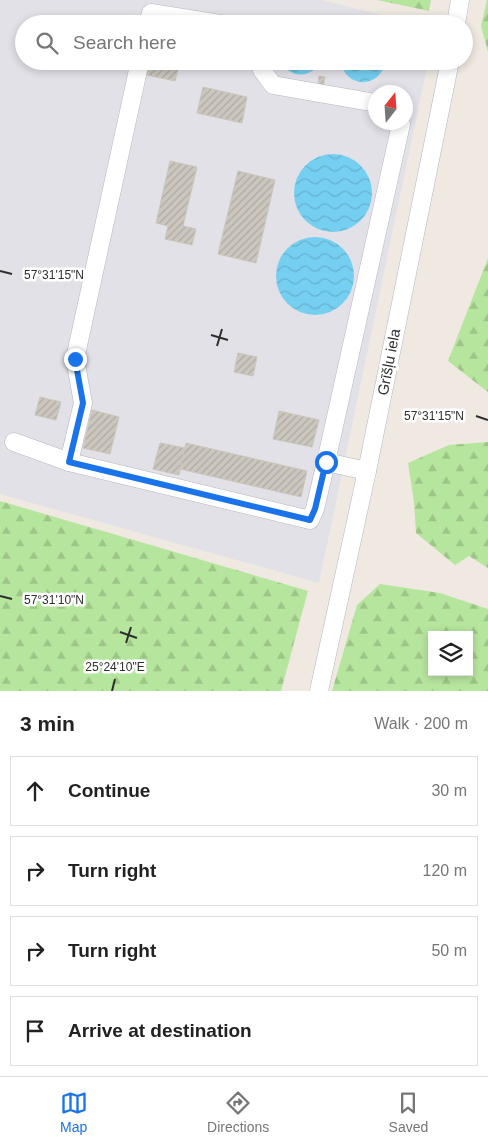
<!DOCTYPE html>
<meta charset="utf-8">
<style>
:root{--surface:#fff;--page:#f2f2f2;--text:#222;--muted:#767676;--line:#e0e0e0;--accent:#1a73e8}
body{margin:0;font-family:Arial,sans-serif;background:var(--page);color:var(--text)}
.controls{position:absolute;right:15px;bottom:15px;display:grid;overflow:hidden;border-radius:0px;box-shadow:0 2px 8px #0003}
.controls button{width:45px;height:45px;display:grid;place-items:center;padding:0;border:0;border-bottom:1px solid var(--line);background:var(--surface);color:var(--text);font:25px sans-serif}
.compass{position:absolute;left:368px;top:85px;width:45px;height:45px;border-radius:50%;background:var(--surface);box-shadow:0 2px 8px #0003;rotate:17deg}
.stop{position:absolute;width:15px;height:15px;margin:-11px;border:4px solid #1a73e8;border-radius:50%;background:#fff}
.stop.end{background:#1a73e8;border-color:#fff;box-shadow:0 1px 5px #0008}
.list{margin:0;padding:0;list-style:none}
h2{display:flex;justify-content:space-between;align-items:center;height:65px;margin:0;padding:0 20px;font-size:21px}
h2 small{font-size:16px;font-weight:400;color:var(--muted)}
.list li{display:grid;grid-template-columns:32px 1fr auto;gap:15px;align-items:center;box-sizing:border-box;height:70px;margin:0 10px 10px;padding:0 10px;border:1px solid var(--line);border-radius:0px}
.list b{display:block;font-size:19px;white-space:nowrap}
.list em{font-size:16px;font-style:normal;color:var(--muted)}
.icon{flex:none;width:28px;height:28px;fill:none;stroke:currentColor;stroke-width:2;stroke-linecap:round;stroke-linejoin:round}
.map{position:relative;flex:none;width:488px;height:691px;overflow:hidden}
.search{position:absolute;background:var(--surface);box-shadow:0 2px 8px #0003;left:15px;right:15px;top:15px;height:55px;display:flex;align-items:center;gap:12px;box-sizing:border-box;padding:0 18px;border-radius:28px;color:var(--muted);font-size:19px}
.sheet{height:385px;background:var(--surface)}
nav{display:flex;justify-content:space-around;align-items:center;box-sizing:border-box;height:70px;border-top:1px solid var(--line);background:var(--surface);font-size:14px;color:var(--muted)}
nav a{display:grid;justify-items:center;gap:2px}
nav .on{color:var(--accent)}
.map>svg:first-child{display:block}
.industrial{fill:#e3e1e8;fill-rule:evenodd}
.forest{fill:url(#forest-firs);fill-rule:evenodd}
.water{fill:url(#water-waves)}
.building{fill:url(#building-hatch);stroke:#cbc5ba}
.lines{fill:none;stroke-linecap:round;stroke-linejoin:round}
.minor-casing{stroke:#b4b7c1;stroke-width:19}
.minor{stroke:#fff;stroke-width:18}
.route{stroke:#1a73e8;stroke-width:6}
.ticks{fill:none;stroke:#2e2e2e;stroke-width:2}
.labels{text-anchor:middle;stroke-width:5;stroke-linejoin:round;paint-order:stroke}
.street-label{font-size:15px;fill:#2e2e2e;stroke:#fff}
.ticks-label{font-size:12px;text-anchor:middle;fill:#2e2e2e;stroke:#fff;stroke-width:5;stroke-linejoin:round;paint-order:stroke}
</style>
<div class="map">
<svg width="488" height="691" viewBox="0 0 488 691">
<defs>
<pattern id="forest-firs" width="22" height="20" patternUnits="userSpaceOnUse" patternTransform="scale(1.25)"><rect width="22" height="20" fill="#b6e59e"/><path d="M5 1l3.5 6h-7zM16 11l3.5 6h-7z" fill="#9dc588"/></pattern>
<pattern id="water-waves" width="16" height="10" patternUnits="userSpaceOnUse" patternTransform="scale(1.25)"><rect width="16" height="10" fill="#75cff0"/><path d="M0 5q4-4 8 0t8 0" fill="none" stroke="#66b2ce"/></pattern>
<pattern id="building-hatch" width="6" height="6" patternUnits="userSpaceOnUse" patternTransform="scale(1.25)"><rect width="6" height="6" fill="#cbc7bf"/><path d="M-1 1l2-2M0 6l6-6M5 7l2-2" fill="none" stroke="#afaba4"/></pattern>
</defs>
<rect width="100%" height="100%" fill="#efe9e1"/>
<path class="industrial" d="M0,0H322L413,23L24,24V61L428,62L319,583L0,494ZM376,92H406V122H376Z"/>
<g class="forest">
<polygon points="377,0 431,0 429,11"/>
<polygon points="487,0 488,0 488,52 481,26"/>
<polygon points="488,258 488,392 448,361"/>
<polygon points="488,442 488,568 469,556 455,565 416,533 414,502 408,463 449,445"/>
<polygon points="0,501 308,591 281,691 0,691"/>
<path d="M380,584L440,593L488,609V691H332L357,605ZM432,635H469V672H432Z"/>
</g>
<g class="water">
<path d="M280,61H321C311,79 290,79 280,61Z"/>
<path d="M340,61H386V62C379,89 346,89 340,61Z"/>
<circle cx="333" cy="193" r="39"/>
<circle cx="315" cy="276" r="39"/>
</g>
<g class="building">
<polygon points="150,61 180,61 175,81 147,75"/>
<polygon points="319,76 325,77 323,88 318,87"/>
<polygon points="203,87 247,97 242,123 197,113"/>
<polygon points="170,161 197,167 183,226 196,229 192,245 165,239 168,226 156,223"/>
<polygon points="238,171 275,180 256,263 218,254"/>
<polygon points="238,353 257,357 253,376 234,372"/>
<polygon points="40,397 61,402 56,420 35,415"/>
<polygon points="92,410 119,417 110,454 83,448"/>
<polygon points="279,411 319,420 312,447 273,439"/>
<polygon points="160,443 185,448 179,475 153,469"/>
<polygon points="186,443 307,471 301,497 180,469"/>
</g>
<g class="lines">
<g class="minor-casing">
<g id="minor">
<polyline points="148,24 151,13 220,24"/>
<polyline points="456,24 460,0"/>
<polyline points="259,61 262,70 273,85 376,103"/>
<polyline points="14,442 69,462 310,520 315,509 326,462"/>
<polyline points="69,462 83,403 75,359 140,61"/>
<polyline points="367,471 326,462 401,124 400,122"/>
<polyline points="319,691 367,471 450,61"/>
</g>
</g>
<use href="#minor" class="minor"/>
</g>
<g class="lines">
<polyline class="route" points="75,359 83,403 69,462 310,520 315,509 326,462"/>
</g>
<path class="ticks" d="M0,271L12,274M211,335L228,340M217,346L222,329M476,416L488,420M0,596L12,599M120,632L137,638M126,643L131,627M112,691L115,679"/>
<g class="labels">
<g class="street-label">
<text transform="translate(389 362) rotate(-79)" y="5">Grīšļu iela</text>
</g>
</g>
<g class="ticks-label">
<text x="54" y="279">57°31'15"N</text>
<text x="434" y="420">57°31'15"N</text>
<text x="54" y="604">57°31'10"N</text>
<text x="115" y="671">25°24'10"E</text>
</g>
</svg>
<div class="controls">
<button><svg class="icon" aria-label="layers" viewBox="0 0 24 24"><path d="M12 4l9 5-9 5-9-5zM3 14l9 5 9-5"/></svg></button>
</div>
<svg class="compass" viewBox="-18 -18 36 36"><path d="M0-13l5 13h-10z" fill="#e53935"/><path d="M0 13l5-13h-10z" fill="#767676"/></svg>
<div class="stop" style="left:326px;top:462px"></div>
<div class="stop end" style="left:75px;top:359px"></div>
<div class="search"><svg class="icon" aria-label="search" viewBox="0 0 24 24"><circle cx="10" cy="10" r="6"/><path d="M15 15l6 6"/></svg>Search here</div>
</div>
<section class="sheet">
<h2>3 min<small>Walk · 200 m</small></h2>
<ul class="list">
<li><svg class="icon" aria-label="ahead" viewBox="0 0 24 24"><path d="M12 20V5M6 11l6-6 6 6"/></svg><div><b>Continue</b></div><em>30 m</em></li>
<li><svg class="icon" aria-label="right" viewBox="0 0 24 24"><path d="M7 20v-9h11M14 6l5 5-5 5"/></svg><div><b>Turn right</b></div><em>120 m</em></li>
<li><svg class="icon" aria-label="right" viewBox="0 0 24 24"><path d="M7 20v-9h11M14 6l5 5-5 5"/></svg><div><b>Turn right</b></div><em>50 m</em></li>
<li><svg class="icon" aria-label="arrive" viewBox="0 0 24 24"><path d="M6 21V4h12l-3 4 3 4H6"/></svg><div><b>Arrive at destination</b></div></li>
</ul>
</section>
<nav>
<a class="on"><svg class="icon" aria-label="map" viewBox="0 0 24 24"><path d="M3 6l6-2 6 2 6-2v14l-6 2-6-2-6 2zM9 4v14M15 6v14"/></svg>Map</a>
<a><svg class="icon" aria-label="directions" viewBox="0 0 24 24"><path d="M12 3l9 9-9 9-9-9zM9 14v-3h6M13 9l2 2-2 2"/></svg>Directions</a>
<a><svg class="icon" aria-label="saved" viewBox="0 0 24 24"><path d="M7 4h10v16l-5-4-5 4z"/></svg>Saved</a>
</nav>
